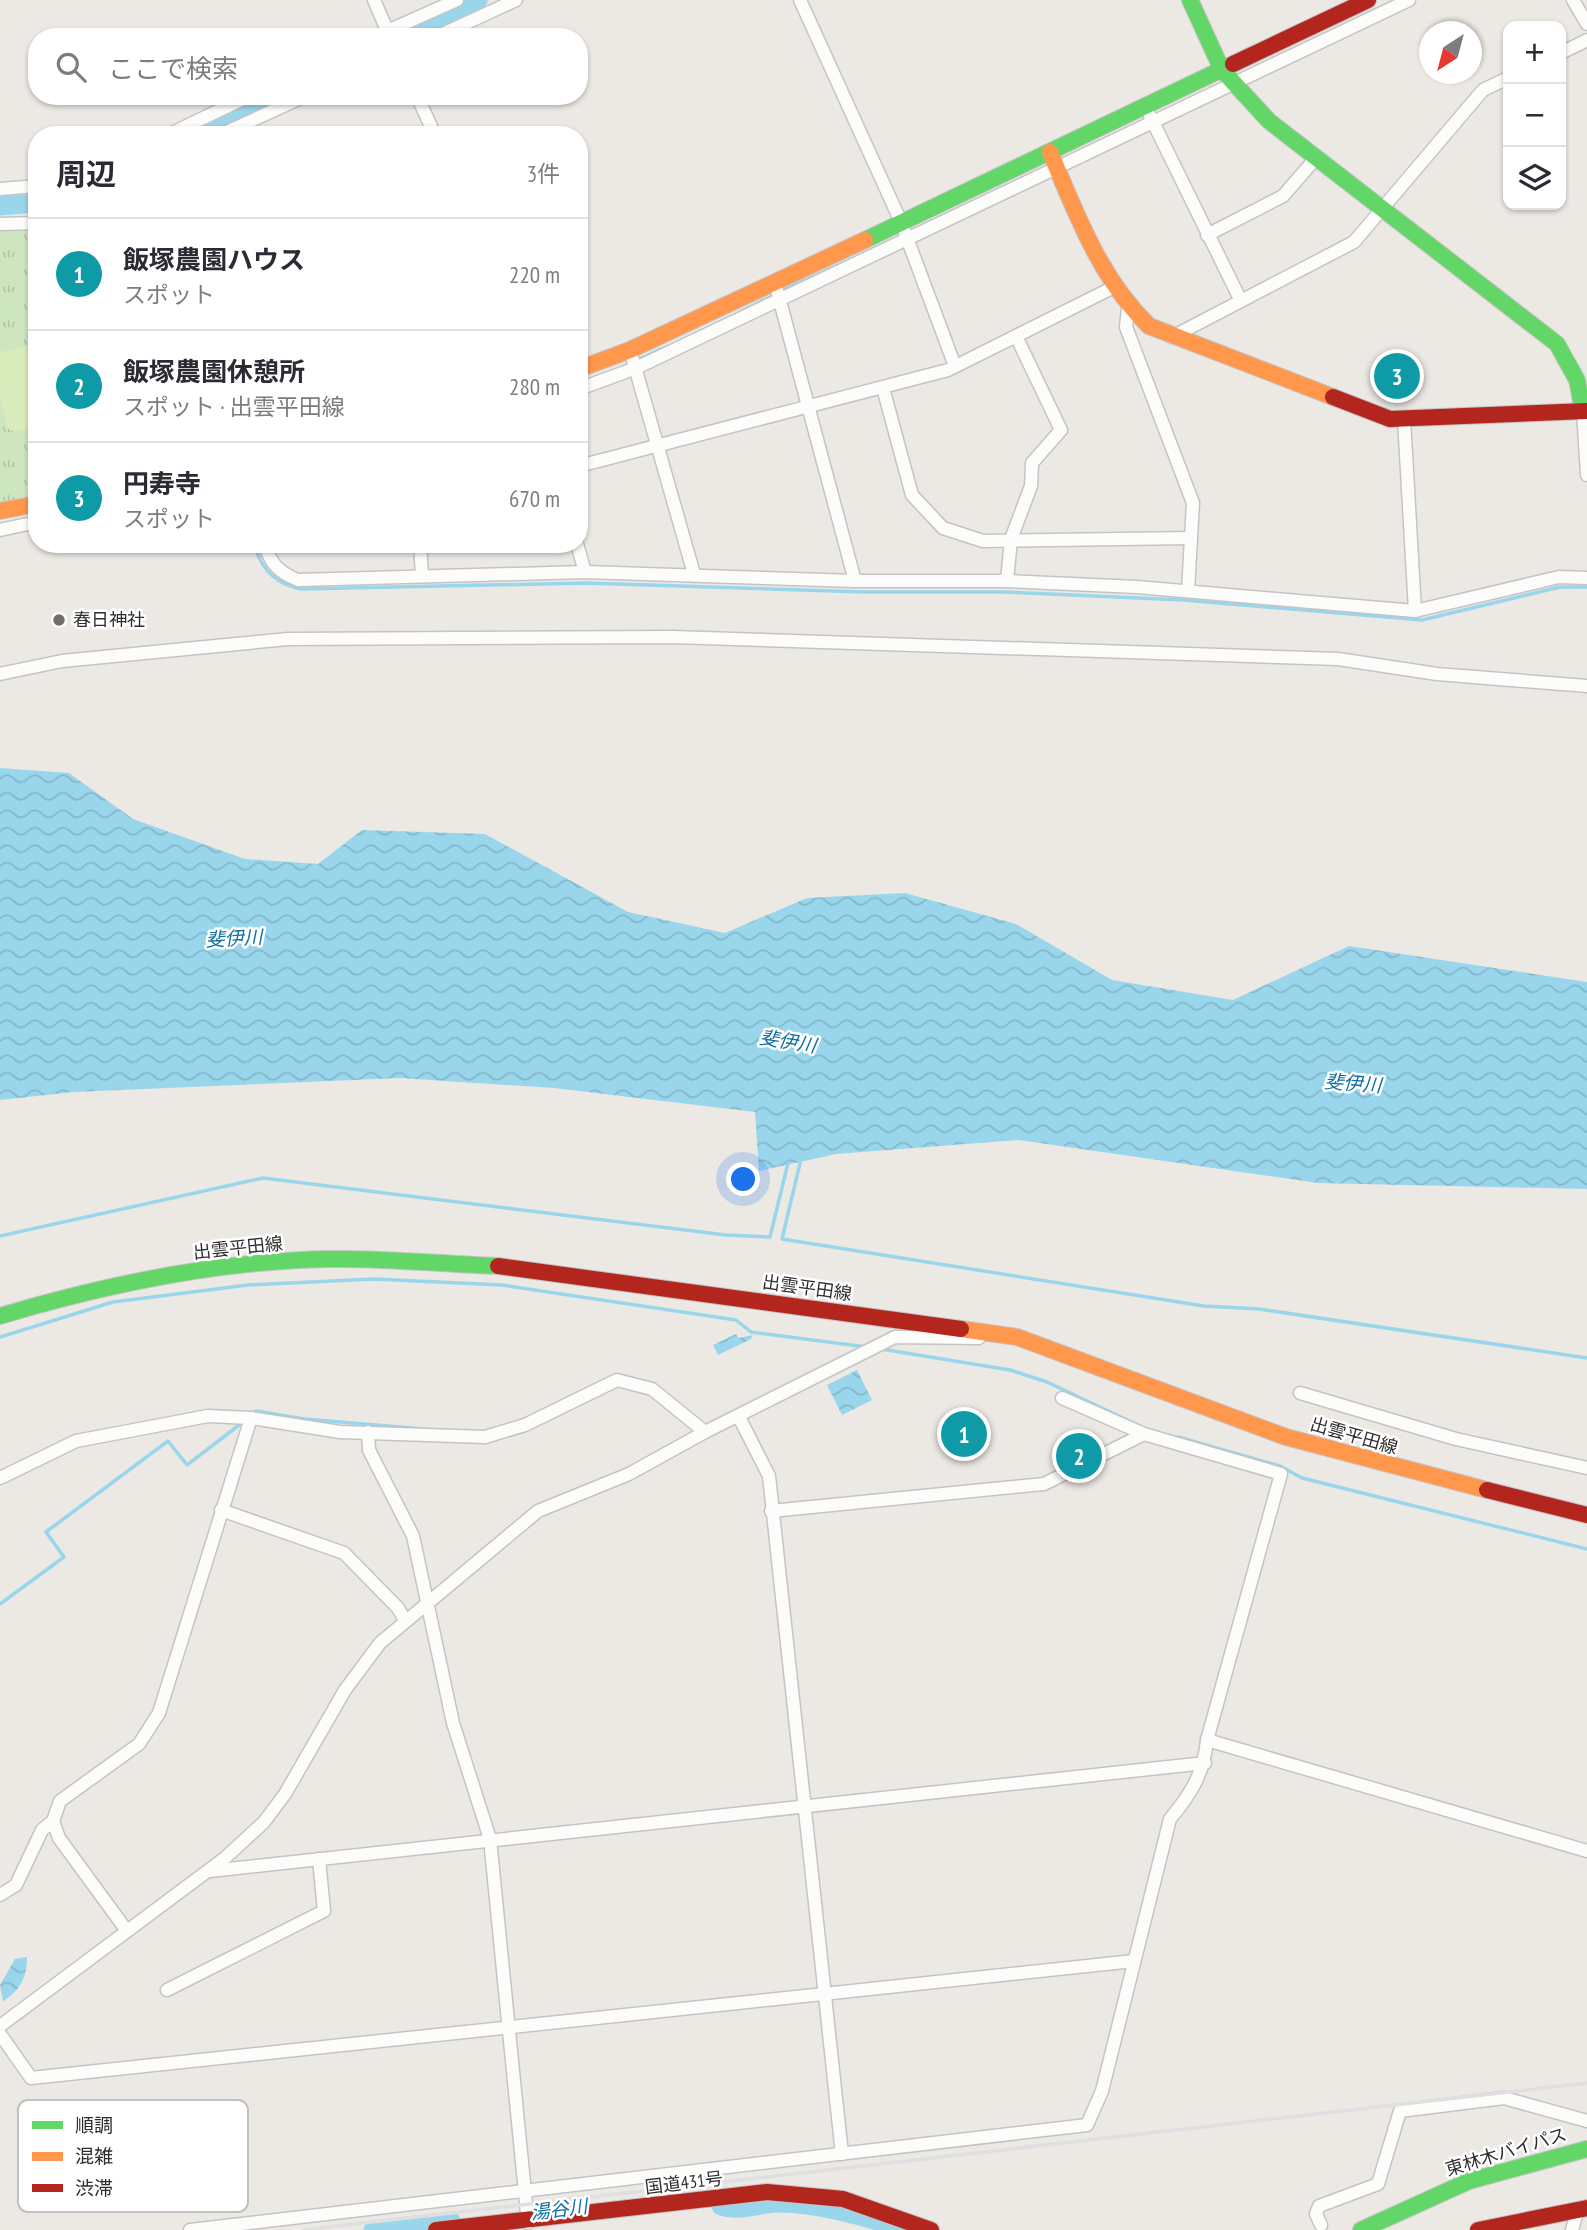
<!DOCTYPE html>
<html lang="ja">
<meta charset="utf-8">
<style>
:root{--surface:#fff;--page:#f7f7f7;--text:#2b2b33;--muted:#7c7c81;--line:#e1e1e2;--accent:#ea580c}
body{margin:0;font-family:"PT Sans Narrow","Noto Sans JP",sans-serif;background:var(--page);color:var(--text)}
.controls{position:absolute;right:21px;top:21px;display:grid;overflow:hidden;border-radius:14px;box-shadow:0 2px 5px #0004}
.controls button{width:63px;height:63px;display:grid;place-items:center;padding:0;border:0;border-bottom:2px solid var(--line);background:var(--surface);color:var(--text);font:35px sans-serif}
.compass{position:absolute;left:1419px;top:21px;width:63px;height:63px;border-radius:50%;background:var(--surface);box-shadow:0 2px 5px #0004;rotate:216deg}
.you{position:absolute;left:744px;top:1180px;width:24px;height:24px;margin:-18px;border:5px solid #fff;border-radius:50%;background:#1a73e8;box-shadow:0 0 0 10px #1a73e833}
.badge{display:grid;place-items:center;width:46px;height:46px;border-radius:50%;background:var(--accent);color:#fff;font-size:23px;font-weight:700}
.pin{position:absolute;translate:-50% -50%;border:4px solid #fff;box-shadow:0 2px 7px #0006}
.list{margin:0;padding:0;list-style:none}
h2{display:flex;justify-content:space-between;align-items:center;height:91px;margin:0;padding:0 28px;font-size:30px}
h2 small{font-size:23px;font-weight:400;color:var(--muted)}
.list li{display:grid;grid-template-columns:46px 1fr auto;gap:21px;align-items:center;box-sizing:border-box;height:112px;padding:0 28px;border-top:2px solid var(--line)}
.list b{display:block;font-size:26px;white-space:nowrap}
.list p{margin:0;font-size:23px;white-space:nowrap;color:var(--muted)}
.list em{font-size:23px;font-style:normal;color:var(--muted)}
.icon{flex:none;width:38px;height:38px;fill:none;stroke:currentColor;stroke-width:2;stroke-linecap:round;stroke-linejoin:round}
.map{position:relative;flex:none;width:1587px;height:2230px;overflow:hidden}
.search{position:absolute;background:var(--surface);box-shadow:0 2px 5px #0004;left:28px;top:28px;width:560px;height:77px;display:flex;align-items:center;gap:18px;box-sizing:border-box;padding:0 24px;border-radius:28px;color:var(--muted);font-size:26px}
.panel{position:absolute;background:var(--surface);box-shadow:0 2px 5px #0004;left:28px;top:126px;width:560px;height:427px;border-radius:28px}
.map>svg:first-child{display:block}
.grass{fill:url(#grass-tufts)}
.pitch{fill:#d9eabb}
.water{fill:url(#water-waves)}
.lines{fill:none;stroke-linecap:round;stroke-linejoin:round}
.stream{stroke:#99d6ec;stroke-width:3.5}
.river{stroke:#99d6ec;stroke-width:19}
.street-casing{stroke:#c5c4c5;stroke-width:15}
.fast-casing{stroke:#c5c4c5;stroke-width:18}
.slow-casing{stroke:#c5c4c5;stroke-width:18}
.jam-casing{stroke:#c5c4c5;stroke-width:18}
.street{stroke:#fcfcfb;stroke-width:12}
.fast{stroke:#63d668;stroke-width:16}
.slow{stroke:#ff974d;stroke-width:16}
.jam{stroke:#b3261e;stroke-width:16}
.rail{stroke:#dfdfe1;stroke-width:3.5}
.poi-dot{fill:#706f6e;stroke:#fff;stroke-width:2.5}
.labels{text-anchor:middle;stroke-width:5;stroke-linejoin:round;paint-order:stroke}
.poi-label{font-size:18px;fill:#2e2e2e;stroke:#fff;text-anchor:start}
.street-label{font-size:18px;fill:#2e2e2e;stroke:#fff}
.water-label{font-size:19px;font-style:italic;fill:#0d6fa3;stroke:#fff}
.key{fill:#fff;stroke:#c0c0c0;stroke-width:2}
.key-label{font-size:19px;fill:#2e2e2e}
</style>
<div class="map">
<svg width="1587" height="2230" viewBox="0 0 1587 2230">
<defs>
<pattern id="grass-tufts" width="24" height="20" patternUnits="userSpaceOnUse" patternTransform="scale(1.75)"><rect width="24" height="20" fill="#cee6be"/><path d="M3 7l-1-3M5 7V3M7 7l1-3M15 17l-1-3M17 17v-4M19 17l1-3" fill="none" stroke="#b1c6a4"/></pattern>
<pattern id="water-waves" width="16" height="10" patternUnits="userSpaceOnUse" patternTransform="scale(1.75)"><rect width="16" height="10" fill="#99d6ec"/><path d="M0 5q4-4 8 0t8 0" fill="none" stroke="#84b8cb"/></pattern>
</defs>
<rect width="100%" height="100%" fill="#ece8e4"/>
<polygon class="grass" points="0,228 37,228 37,498 0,503"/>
<polygon class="pitch" points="37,344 37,428 15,432 7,428 0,398 0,352"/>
<g class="water">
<polygon points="0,768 69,773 133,819 245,859 318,864 362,830 485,834 628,912 725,933 807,898 905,893 1016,924 1112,980 1233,1000 1349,946 1587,982 1587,1189 1318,1183 1019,1140 836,1154 759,1171 755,1112 554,1088 400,1078 73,1092 0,1100"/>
<polygon points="736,1334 738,1338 753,1335 751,1339 718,1355 713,1345"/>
<polygon points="857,1370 872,1400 842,1415 827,1385"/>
<path d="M27,1957C27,1978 20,1990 3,2001L0,1985L15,1959Z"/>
</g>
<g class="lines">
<g class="stream">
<polyline points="32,205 37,205"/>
<polyline points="781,291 854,258"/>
<polyline points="744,310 774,295"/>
<polyline points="620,368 661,349"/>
<path d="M254,544C261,570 276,584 301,589L586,583L865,592H1005L1183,600L1422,620L1560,587H1587"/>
<polyline points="801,1159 782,1239 1204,1306 1259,1309 1587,1358"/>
<polyline points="0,1236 263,1178 726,1235 770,1237 788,1163"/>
<polyline points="0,1337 113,1302 248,1285 374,1279 502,1285 736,1320 751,1332 867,1347"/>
<polyline points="881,1349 1010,1370 1047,1382 1140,1426"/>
<polyline points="252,1415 256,1411 304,1419 424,1429"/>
<polyline points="1178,1437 1280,1466 1302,1478 1587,1549"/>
<polyline points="0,1604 64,1557 46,1532 168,1441 187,1465 243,1422"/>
</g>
<g class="river">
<polyline points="398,37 478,0"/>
<polyline points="191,135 274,96"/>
<polyline points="0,206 37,203"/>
<path d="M721,2206C738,2212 758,2204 776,2203C814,2202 868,2217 905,2230"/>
<polyline points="373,2230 451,2221"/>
</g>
<g class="street-casing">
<g id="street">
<polyline points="374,0 390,37"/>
<polyline points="800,0 901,222 955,366"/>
<polyline points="1573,0 1587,24"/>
<polyline points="374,37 457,0"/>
<polyline points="436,37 516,0"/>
<polyline points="1561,53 1587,40"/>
<polyline points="417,96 435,135"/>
<polyline points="1150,116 1241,301"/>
<polyline points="168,135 249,96"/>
<polyline points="220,135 305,96"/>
<polyline points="0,189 37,186"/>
<polyline points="0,224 37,223"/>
<polyline points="1207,235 1283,196 1316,158"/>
<polyline points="777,290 855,581"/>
<polyline points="1128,309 1126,327 1193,503 1188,591"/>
<polyline points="1172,337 1354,242 1483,90 1508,78"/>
<polyline points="633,360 694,574"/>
<polyline points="883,388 912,495 943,528 983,541 1191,538"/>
<polyline points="579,389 636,368 1409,0"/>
<polyline points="1583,411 1587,475"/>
<polyline points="1404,419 1415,611"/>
<polyline points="579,466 948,370 1112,288"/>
<polyline points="0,530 37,522"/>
<path d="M265,544C270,564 280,573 298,580L585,572L855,581H1007L1137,587L1415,611L1559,577L1587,578"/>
<polyline points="420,544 422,576"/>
<polyline points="577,544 585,572"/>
<polyline points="1007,581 1011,539 1031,486 1032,463 1061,430 1016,336"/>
<polyline points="0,674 62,661 288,639 673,637 1338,659 1437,674 1587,686"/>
<polyline points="1300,1393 1456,1439 1587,1468"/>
<polyline points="739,1417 769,1476 842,2154"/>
<polyline points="368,1432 369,1450 413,1536 453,1723 490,1839 528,2223"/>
<polyline points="0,1478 76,1441 208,1416 251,1418 340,1432 485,1437 525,1425 617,1380 652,1389 705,1432"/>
<polyline points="221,1510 344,1553 398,1608 405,1620"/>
<polyline points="771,1511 1044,1484 1144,1434"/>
<polyline points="1207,1740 1587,1851"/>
<polyline points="53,1821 59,1838 127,1931"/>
<polyline points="210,1871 1205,1763"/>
<polyline points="0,1895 16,1885 42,1830 53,1821 60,1801 139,1744 159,1713 251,1418"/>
<polyline points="167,1990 324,1911 319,1859"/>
<polyline points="0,2026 225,1858 264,1822 285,1794 345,1690 380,1643 538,1511 629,1474 705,1432 895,1337 979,1338"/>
<polyline points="0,2034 31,2078 1134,1961"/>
<polyline points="1321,2225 1316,2214 1319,2206 1378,2184 1400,2111 1504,2098 1587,2121"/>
<path d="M190,2230L1087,2125L1102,2091L1170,1819C1191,1794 1204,1773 1207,1740L1281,1474L1144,1434L1062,1398"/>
<polyline points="1572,2230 1578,2209"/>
</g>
</g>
<g class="fast-casing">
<g id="fast">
<polyline points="1190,0 1222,70 1269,121 1557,344 1577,380 1583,411"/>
<polyline points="865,240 1233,64"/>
<path d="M0,1316C107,1284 217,1261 329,1259C385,1258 442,1264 498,1266"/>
<polyline points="1361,2230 1469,2181 1587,2149"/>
</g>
</g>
<g class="slow-casing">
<g id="slow">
<path d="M1050,152C1077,215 1099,277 1149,326L1333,397"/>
<polyline points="579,369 630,350 865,240"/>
<polyline points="0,511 37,504"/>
<polyline points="961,1329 1017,1337 1286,1437 1487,1490"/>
</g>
</g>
<g class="jam-casing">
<g id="jam">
<polyline points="1233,64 1368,0"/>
<polyline points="1333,397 1390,419 1587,411"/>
<polyline points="498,1266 961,1329"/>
<polyline points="1487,1490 1587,1515"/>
<polyline points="436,2230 767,2192 843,2199 931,2230"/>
<polyline points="1478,2230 1587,2208"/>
</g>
</g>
<use href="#street" class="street"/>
<use href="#fast" class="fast"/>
<use href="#slow" class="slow"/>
<use href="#jam" class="jam"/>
<polyline class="rail" points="303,2230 1587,2083"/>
</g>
<circle class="poi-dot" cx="59" cy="620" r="7"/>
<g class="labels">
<g class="poi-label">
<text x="73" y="626">春日神社</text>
</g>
<g class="street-label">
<text transform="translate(238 1248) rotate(-6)" y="6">出雲平田線</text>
<text transform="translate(807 1288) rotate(8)" y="6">出雲平田線</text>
<text transform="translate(1354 1436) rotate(16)" y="6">出雲平田線</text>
<text transform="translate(1506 2152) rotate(-17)" y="6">東林木バイパス</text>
<text transform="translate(684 2183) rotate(-7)" y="6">国道431号</text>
</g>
<g class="water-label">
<text transform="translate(234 938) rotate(-3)" y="7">斐伊川</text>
<text transform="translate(788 1041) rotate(9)" y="7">斐伊川</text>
<text transform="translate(1353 1083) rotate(4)" y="7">斐伊川</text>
<text transform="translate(559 2209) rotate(-7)" y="7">湯谷川</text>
</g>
</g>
<rect x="18" y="2100" width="230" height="112" rx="10" class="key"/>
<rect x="32" y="2121" width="31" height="8" fill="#63d668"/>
<rect x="32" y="2152" width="31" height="9" fill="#ff974d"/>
<rect x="32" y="2184" width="31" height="8" fill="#b3261e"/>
<g class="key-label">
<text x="75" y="2132">順調</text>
<text x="75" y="2163">混雑</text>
<text x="75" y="2195">渋滞</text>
</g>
</svg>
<div class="controls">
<button>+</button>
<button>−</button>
<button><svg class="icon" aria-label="layers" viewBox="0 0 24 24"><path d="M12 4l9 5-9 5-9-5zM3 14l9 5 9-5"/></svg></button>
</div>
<svg class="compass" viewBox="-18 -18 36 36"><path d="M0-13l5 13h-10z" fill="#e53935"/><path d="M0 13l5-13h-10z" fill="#7c7c81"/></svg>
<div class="you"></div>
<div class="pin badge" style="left:964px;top:1434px;background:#0f9aa8">1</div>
<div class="pin badge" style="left:1079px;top:1456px;background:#0f9aa8">2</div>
<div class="pin badge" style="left:1397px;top:376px;background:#0f9aa8">3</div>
<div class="search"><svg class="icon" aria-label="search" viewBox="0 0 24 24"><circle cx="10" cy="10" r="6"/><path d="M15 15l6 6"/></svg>ここで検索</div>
<section class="panel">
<h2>周辺<small>3件</small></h2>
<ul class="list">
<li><span class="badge" style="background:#0f9aa8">1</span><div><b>飯塚農園ハウス</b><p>スポット</p></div><em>220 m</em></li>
<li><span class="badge" style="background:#0f9aa8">2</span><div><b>飯塚農園休憩所</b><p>スポット · 出雲平田線</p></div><em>280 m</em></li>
<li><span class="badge" style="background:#0f9aa8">3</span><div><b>円寿寺</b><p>スポット</p></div><em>670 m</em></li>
</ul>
</section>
</div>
